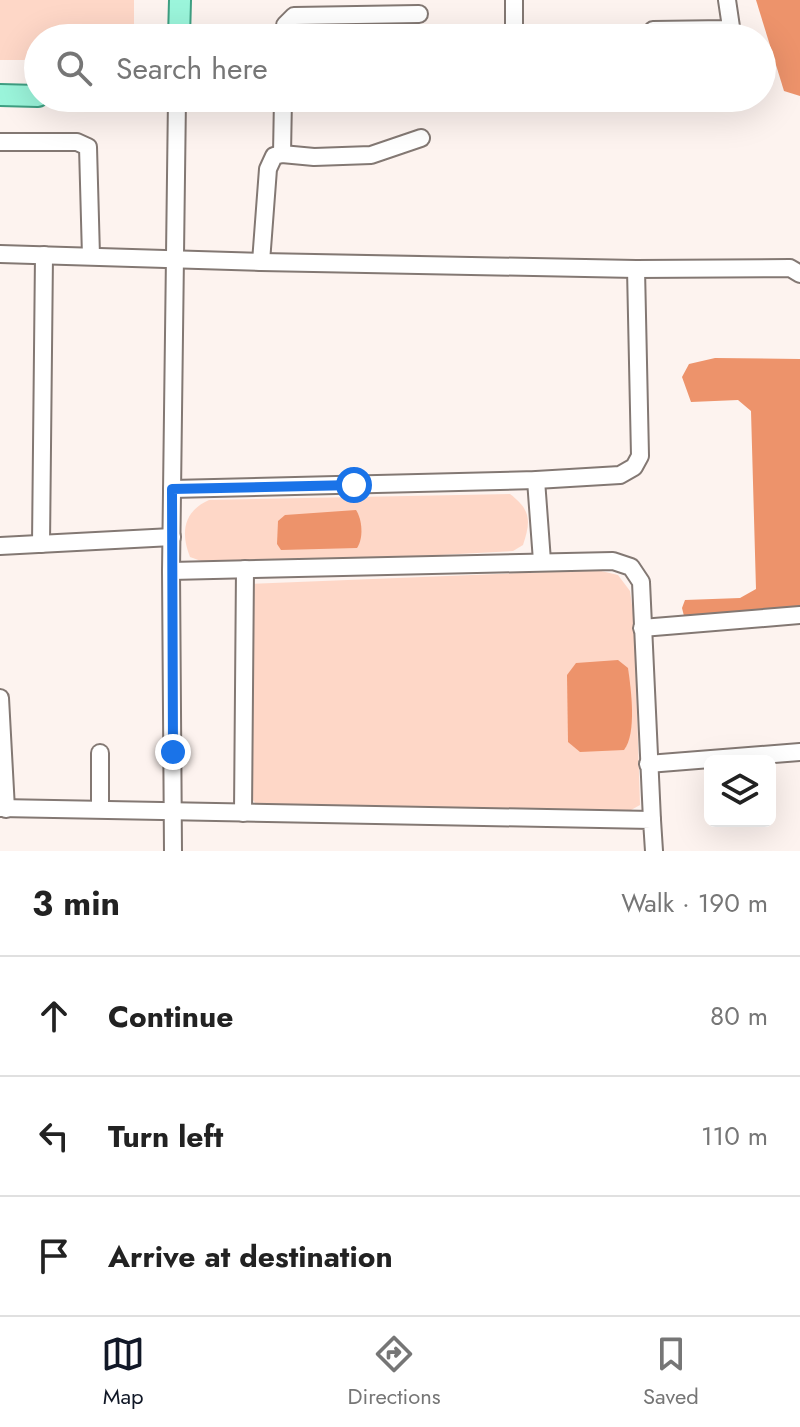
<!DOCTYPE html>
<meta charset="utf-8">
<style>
:root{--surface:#fff;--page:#f2f2f2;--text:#222;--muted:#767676;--line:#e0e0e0;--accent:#111827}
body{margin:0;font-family:Jost,sans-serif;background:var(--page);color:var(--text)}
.controls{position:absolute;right:24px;bottom:24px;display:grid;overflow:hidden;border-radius:12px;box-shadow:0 8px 32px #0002}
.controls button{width:72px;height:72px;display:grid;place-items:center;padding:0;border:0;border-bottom:2px solid var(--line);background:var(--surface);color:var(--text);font:40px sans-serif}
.stop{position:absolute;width:24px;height:24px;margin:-18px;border:6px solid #1a73e8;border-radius:50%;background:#fff}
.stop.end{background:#1a73e8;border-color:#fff;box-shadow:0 2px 8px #0008}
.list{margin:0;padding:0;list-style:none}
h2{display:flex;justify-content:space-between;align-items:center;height:104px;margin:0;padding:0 32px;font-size:34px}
h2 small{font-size:26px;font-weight:400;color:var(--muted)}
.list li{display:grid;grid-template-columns:52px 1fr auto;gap:24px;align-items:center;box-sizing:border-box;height:120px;padding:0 32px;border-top:2px solid var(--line)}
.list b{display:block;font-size:30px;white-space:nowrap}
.list em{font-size:26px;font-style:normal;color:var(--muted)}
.icon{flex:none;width:44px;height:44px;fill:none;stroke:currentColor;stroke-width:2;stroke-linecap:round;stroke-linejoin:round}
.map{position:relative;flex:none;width:800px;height:851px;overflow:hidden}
.search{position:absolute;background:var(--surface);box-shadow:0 8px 32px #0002;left:24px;right:24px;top:24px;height:88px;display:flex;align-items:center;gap:20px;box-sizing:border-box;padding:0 28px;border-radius:44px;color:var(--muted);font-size:30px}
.sheet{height:464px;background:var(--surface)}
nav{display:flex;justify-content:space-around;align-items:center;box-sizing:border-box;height:112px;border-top:2px solid var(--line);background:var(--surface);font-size:22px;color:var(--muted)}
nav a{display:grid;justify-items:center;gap:4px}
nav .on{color:var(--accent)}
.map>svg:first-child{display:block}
.green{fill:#fed7c7}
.water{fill:#ed936b}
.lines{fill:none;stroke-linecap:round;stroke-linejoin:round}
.minor-casing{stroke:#837873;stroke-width:20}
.major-casing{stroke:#3f9f82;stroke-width:24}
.minor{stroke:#fff;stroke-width:16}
.major{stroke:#9bf5db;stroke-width:20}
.route{stroke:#1a73e8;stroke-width:10}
</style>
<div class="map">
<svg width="800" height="851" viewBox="0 0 800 851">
<rect width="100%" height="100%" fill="#fdf3ef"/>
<g class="green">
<polygon points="0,0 134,0 134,38 38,38 38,60 0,60"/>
<path d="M510,494C531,510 531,521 523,545L513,551L218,567L190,557C180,532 184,511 209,500Z"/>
<polygon points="597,570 618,575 630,591 634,619 640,805 631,810 257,805 252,799 247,584"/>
</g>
<g class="water">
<polygon points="756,0 800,0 800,96 784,91"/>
<polygon points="715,358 800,359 800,606 684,616 682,608 685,600 740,598 756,589 751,411 738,400 691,402 682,377 689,364"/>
<path d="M356,510C362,519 364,538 357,548L281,550L277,544L278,521L285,515Z"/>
<path d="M618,660L628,668C631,689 637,733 624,750L580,752L568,742L567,675L576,663Z"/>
</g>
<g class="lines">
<g class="minor-casing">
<g id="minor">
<polyline points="514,0 514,38"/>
<polyline points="653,30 727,29 731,27 727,0"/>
<polyline points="285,38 285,25 294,16 419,14"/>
<polyline points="0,142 77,142 88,147 91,256"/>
<polyline points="282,154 283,98"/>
<polyline points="0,254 261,262 636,269 790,268 800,274"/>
<polyline points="261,262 268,169 274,156 282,154 314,157 371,155 421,138"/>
<polyline points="536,480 542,561"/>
<polyline points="172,489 536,480 620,475 634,467 640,456 636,269"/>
<polyline points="41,544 44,255"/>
<polyline points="0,546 172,537"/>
<polyline points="171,571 613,561 631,567 641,582 652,820"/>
<polyline points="642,628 800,615"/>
<polyline points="0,698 6,809"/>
<polyline points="100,753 100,809"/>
<polyline points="648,764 800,752"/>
<polyline points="0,808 652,820 654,851"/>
<polyline points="243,813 245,569"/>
<polyline points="173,851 171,571 177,98"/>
</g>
</g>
<g class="major-casing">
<g id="major">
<polyline points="179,38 180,0"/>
<polyline points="0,95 38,96"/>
</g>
</g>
<use href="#minor" class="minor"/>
<use href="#major" class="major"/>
</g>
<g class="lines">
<polyline class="route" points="173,752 172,489 354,485"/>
</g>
</svg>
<div class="controls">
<button><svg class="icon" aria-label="layers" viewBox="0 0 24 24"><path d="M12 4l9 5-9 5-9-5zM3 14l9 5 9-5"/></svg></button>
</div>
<div class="stop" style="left:354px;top:485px"></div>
<div class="stop end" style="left:173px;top:752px"></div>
<div class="search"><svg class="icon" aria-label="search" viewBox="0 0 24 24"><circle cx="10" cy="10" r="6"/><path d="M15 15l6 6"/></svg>Search here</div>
</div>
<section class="sheet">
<h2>3 min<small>Walk · 190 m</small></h2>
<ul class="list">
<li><svg class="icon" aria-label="ahead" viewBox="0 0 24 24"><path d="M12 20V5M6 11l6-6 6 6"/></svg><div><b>Continue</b></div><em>80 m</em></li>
<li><svg class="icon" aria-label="left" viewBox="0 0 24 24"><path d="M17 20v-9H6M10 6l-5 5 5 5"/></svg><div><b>Turn left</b></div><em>110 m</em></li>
<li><svg class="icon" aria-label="arrive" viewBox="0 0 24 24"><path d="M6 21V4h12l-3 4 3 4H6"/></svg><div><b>Arrive at destination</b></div></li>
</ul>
</section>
<nav>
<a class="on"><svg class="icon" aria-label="map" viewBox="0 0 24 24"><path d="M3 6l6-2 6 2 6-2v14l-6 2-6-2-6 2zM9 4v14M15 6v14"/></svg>Map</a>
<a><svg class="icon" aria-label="directions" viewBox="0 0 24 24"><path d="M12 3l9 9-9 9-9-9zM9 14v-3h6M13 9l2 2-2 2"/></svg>Directions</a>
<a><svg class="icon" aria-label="saved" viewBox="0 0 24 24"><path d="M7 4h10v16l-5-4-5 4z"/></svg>Saved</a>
</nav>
